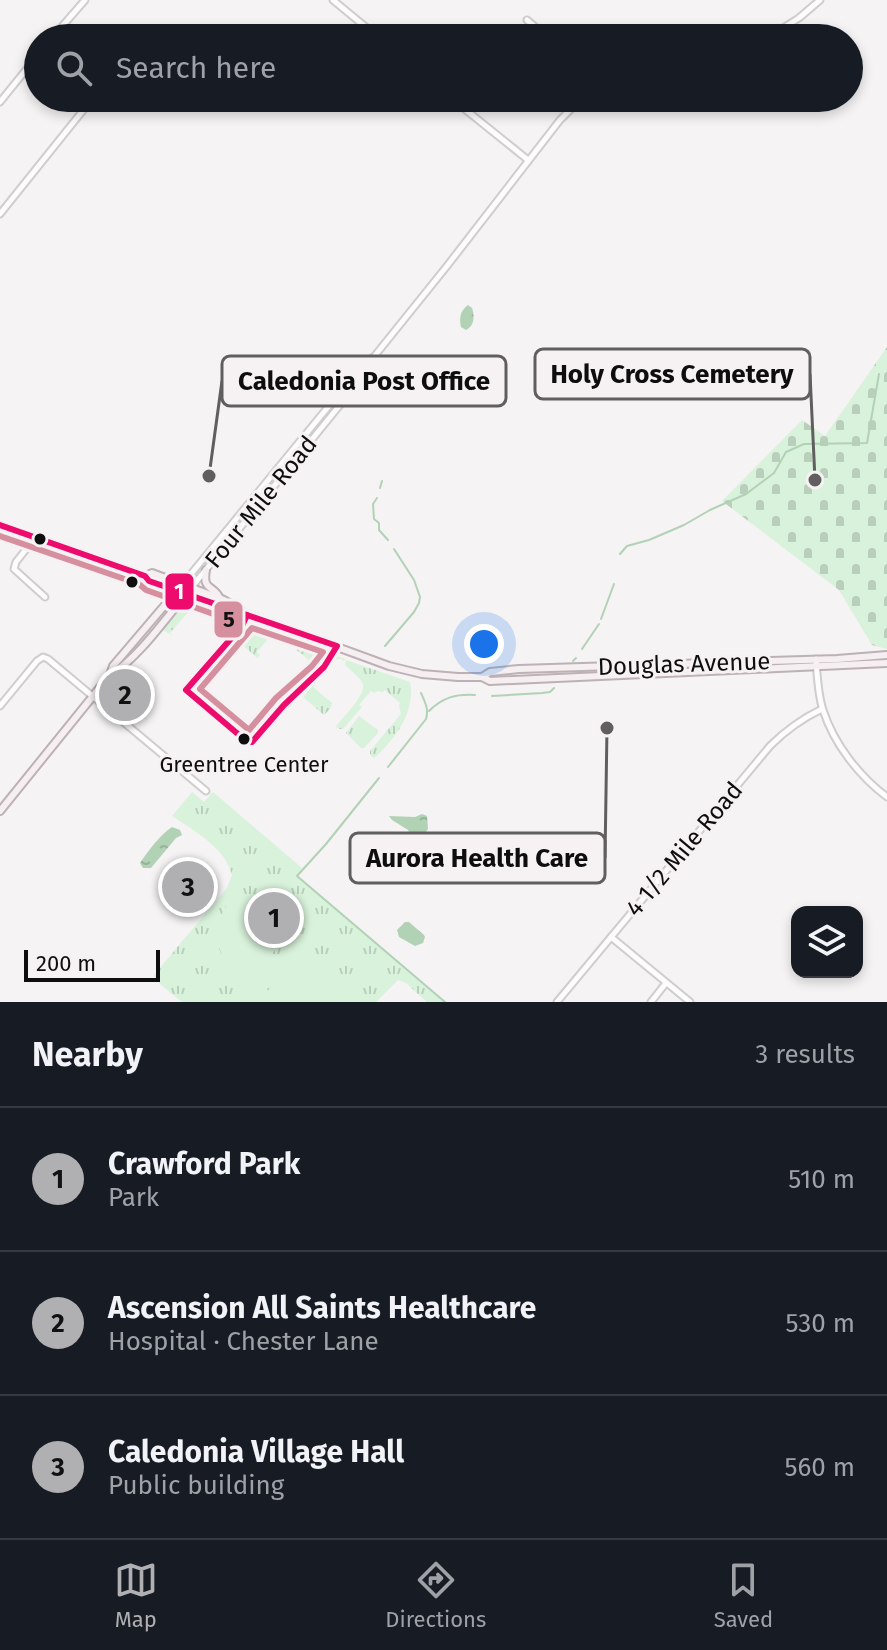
<!DOCTYPE html>
<meta charset="utf-8">
<style>
:root{--surface:#171b24;--page:#20242c;--text:#f1f3f6;--muted:#9ea1a6;--line:#363941;--accent:#b0b0b2}
body{margin:0;font-family:"Fira Sans",sans-serif;background:var(--page);color:var(--text)}
.controls{position:absolute;right:24px;bottom:24px;display:grid;overflow:hidden;border-radius:16px;box-shadow:0 4px 12px #0003}
.controls button{width:72px;height:72px;display:grid;place-items:center;padding:0;border:0;border-bottom:2px solid var(--line);background:var(--surface);color:var(--text);font:40px sans-serif}
.scale{position:absolute;left:24px;bottom:20px;width:136px;box-sizing:border-box;padding-left:8px;border:4px solid #0f0e0e;border-top:0;font-size:22px;line-height:28px;white-space:nowrap;color:#0f0e0e;-webkit-text-stroke:6px #f6f2f3;paint-order:stroke}
.you{position:absolute;left:484px;top:644px;width:28px;height:28px;margin:-20px;border:6px solid #fff;border-radius:50%;background:#1a73e8;box-shadow:0 0 0 12px #1a73e833}
.badge{display:grid;place-items:center;width:52px;height:52px;border-radius:50%;background:var(--accent);color:#111;font-size:26px;font-weight:700}
.pin{position:absolute;translate:-50% -50%;border:4px solid #fff;box-shadow:0 2px 8px #0006}
.list{margin:0;padding:0;list-style:none}
h2{display:flex;justify-content:space-between;align-items:center;height:104px;margin:0;padding:0 32px;font-size:34px}
h2 small{font-size:26px;font-weight:400;color:var(--muted)}
.list li{display:grid;grid-template-columns:52px 1fr auto;gap:24px;align-items:center;box-sizing:border-box;height:144px;padding:0 32px;border-top:2px solid var(--line)}
.list b{display:block;font-size:30px;white-space:nowrap}
.list p{margin:0;font-size:26px;white-space:nowrap;color:var(--muted)}
.list em{font-size:26px;font-style:normal;color:var(--muted)}
.icon{flex:none;width:44px;height:44px;fill:none;stroke:currentColor;stroke-width:2;stroke-linecap:round;stroke-linejoin:round}
.map{position:relative;flex:none;width:887px;height:1002px;overflow:hidden}
.search{position:absolute;background:var(--surface);box-shadow:0 4px 12px #0003;left:24px;right:24px;top:24px;height:88px;display:flex;align-items:center;gap:20px;box-sizing:border-box;padding:0 28px;border-radius:44px;color:var(--muted);font-size:30px}
.sheet{height:536px;background:var(--surface)}
nav{display:flex;justify-content:space-around;align-items:center;box-sizing:border-box;height:112px;border-top:2px solid var(--line);background:var(--surface);font-size:22px;color:var(--muted)}
nav a{display:grid;justify-items:center;gap:4px}
nav .on{color:var(--accent)}
.map>svg:first-child{display:block}
.grass{fill:url(#grass-tufts)}
.cemetery{fill:url(#cemetery-stones)}
.garden{fill:#d9f2db}
.water{fill:url(#water-ripples)}
.lines{fill:none;stroke-linecap:round;stroke-linejoin:round}
.stream{stroke:#b2d2b6;stroke-width:2}
.minor-casing{stroke:#cfcdce;stroke-width:9}
.major-casing{stroke:#bdb1b5;stroke-width:10}
.minor{stroke:#fefdfd;stroke-width:5}
.major{stroke:#f5eff1;stroke-width:6}
.bus-1-casing{stroke:#f6f2f3;stroke-width:12}
.bus-2-casing{stroke:#f6f2f3;stroke-width:12}
.bus-1{stroke:#ed0b6d;stroke-width:6}
.bus-2{stroke:#d58f9e;stroke-width:6}
.bus-dot{fill:#0f0e0e;stroke:#f6f2f3;stroke-width:3}
.labels{text-anchor:middle;stroke-width:6;stroke-linejoin:round;paint-order:stroke}
.bus-label{font-size:22px;fill:#0f0e0e;stroke:#f6f2f3}
.street-label{font-size:24px;fill:#0f0e0e;stroke:#f6f2f3}
.leader{fill:none;stroke:#605e5e;stroke-width:3}
.callout-dot{fill:#605e5e;stroke:#f6f2f3;stroke-width:3}
.callout{fill:#f6f2f3;stroke:#605e5e;stroke-width:3}
.callout-label{font-size:26px;text-anchor:middle;font-weight:bold;fill:#0f0e0e}
.line-badge{stroke:#f6f2f3;stroke-width:3}
.badge-label{font-size:22px;text-anchor:middle;font-weight:bold;fill:#fff}
.pale-badge-label{font-size:22px;text-anchor:middle;font-weight:bold;fill:#111}
</style>
<div class="map">
<svg width="887" height="1002" viewBox="0 0 887 1002">
<defs>
<pattern id="grass-tufts" width="24" height="20" patternUnits="userSpaceOnUse" patternTransform="scale(2)"><rect width="24" height="20" fill="#d9f2db"/><path d="M3 7l-1-3M5 7V3M7 7l1-3M15 17l-1-3M17 17v-4M19 17l1-3" fill="none" stroke="#b9cebb"/></pattern>
<pattern id="cemetery-stones" width="16" height="16" patternUnits="userSpaceOnUse" patternTransform="scale(2)"><rect width="16" height="16" fill="#d9f2db"/><path d="M2 7V4a2 2 0 0 1 4 0v3zM10 15v-3a2 2 0 0 1 4 0v3z" fill="#b9cebb"/></pattern>
<pattern id="water-ripples" width="26" height="14" patternUnits="userSpaceOnUse" patternTransform="scale(2)"><rect width="26" height="14" fill="#b2d2b6"/><path d="M2 4q2-2 4 0t4 0M15 11q2-2 4 0t4 0" fill="none" stroke="#98b39b"/></pattern>
</defs>
<rect width="100%" height="100%" fill="#f5f3f4"/>
<g class="grass">
<polygon points="191,602 240,620 239,625 231,634 233,629 215,614 196,607 194,612 190,610 170,633 173,636 163,630 183,606"/>
<polygon points="249,623 319,650 318,661 296,687 292,688 288,685 309,660 288,643 284,645 268,639 257,652 260,655 257,658 237,640"/>
<polygon points="337,656 345,659 345,661 340,659 334,660 313,687 332,703 330,709 324,715 303,697"/>
<path d="M346,660L410,682C416,711 395,740 374,758L370,755V751L401,714L399,706L400,703L385,690L383,692L378,691L374,693L371,691L359,705L362,707L343,729H340L336,727C342,717 366,696 363,684C361,678 350,670 345,665Z"/>
<polygon points="359,716 378,730 378,733 364,748 361,748 346,733"/>
<path d="M192,792L204,802L213,792L302,868L297,877L445,1002H427L406,983L398,980L376,1002H182L161,985L154,976L158,970L227,888L232,875C225,847 194,831 172,816Z"/>
</g>
<polygon class="cemetery" points="887,347 887,649 872,645 839,590 722,501 802,420 825,436"/>
<g class="garden">
<path d="M237,891L286,933V937L245,986C214,959 207,924 237,891Z"/>
<polygon points="302,950 306,950 356,990 346,1002 264,1002 261,999"/>
</g>
<g class="water">
<path d="M468,305L472,308C475,317 474,326 466,330L461,327C459,318 460,311 468,305Z"/>
<polygon points="422,814 427,816 428,829 419,841 414,840 408,830 392,820 389,816 415,817"/>
<path d="M172,827L180,830L182,835L176,838L151,868H143L140,863C149,850 159,836 172,827Z"/>
<polygon points="405,922 409,922 424,935 425,937 423,943 415,946 399,937 397,930"/>
</g>
<g class="lines">
<g class="stream">
<polyline points="380,488 382,481"/>
<polyline points="377,498 373,504 374,519 379,523 379,530 388,540"/>
<polyline points="620,554 627,546 649,540 684,525 710,510 746,494 774,473 786,452 804,444 867,443 879,374"/>
<polyline points="601,619 614,584"/>
<polyline points="385,646 414,612 419,603 420,597 414,580 394,549"/>
<polyline points="582,649 599,624"/>
<polyline points="573,661 576,658"/>
<polyline points="492,696 542,693 550,692 554,688"/>
<path d="M429,711C443,697 456,694 475,695"/>
<path d="M388,767L426,719C429,709 425,702 421,693"/>
<polyline points="379,778 326,844 297,876 445,1002"/>
</g>
<g class="minor-casing">
<g id="minor">
<polyline points="333,0 379,38"/>
<polyline points="527,20 548,38"/>
<polyline points="57,32 64,38"/>
<polyline points="52,38 85,0"/>
<polyline points="767,38 799,18 820,0"/>
<polyline points="451,98 528,160"/>
<polyline points="0,102 38,55"/>
<polyline points="465,109 474,98"/>
<polyline points="0,214 93,98"/>
<polyline points="35,538 16,562 14,569 45,597"/>
<polyline points="182,585 360,368 373,358 447,266 560,120 582,98"/>
<polyline points="191,588 366,373 372,358"/>
<path d="M816,659C817,675 818,695 823,710C834,744 859,776 887,797"/>
<polyline points="0,706 37,661 43,657 48,659 206,791"/>
<polyline points="611,937 690,1002"/>
<path d="M557,1002L770,746C786,730 801,719 822,709"/>
<polyline points="651,1002 666,983"/>
</g>
</g>
<g class="major-casing">
<g id="major">
<polyline points="0,525 145,576 149,581 221,608 247,614 389,666 422,674 458,677 482,677 490,681 887,663"/>
<path d="M206,570C202,592 214,584 220,599"/>
<polyline points="145,576 152,573 224,600 241,610"/>
<path d="M110,675C138,659 169,614 191,588"/>
<polyline points="482,677 490,672 519,669 837,659 887,655"/>
<polyline points="0,811 110,675 113,666 182,585"/>
</g>
</g>
<use href="#minor" class="minor"/>
<use href="#major" class="major"/>
<g class="bus-1-casing">
<g id="bus-1">
<polyline points="0,525 145,576 149,581 247,615"/>
<polygon points="247,615 337,646 324,667 284,705 252,742 245,740 186,690 242,626"/>
</g>
</g>
<g class="bus-2-casing">
<g id="bus-2">
<polyline points="0,536 139,584 146,590 233,621"/>
<polygon points="252,628 323,652 312,666 276,698 249,730 200,689"/>
</g>
</g>
<use href="#bus-1" class="bus-1"/>
<use href="#bus-2" class="bus-2"/>
</g>
<g class="bus-dot">
<circle cx="40" cy="539" r="7"/>
<circle cx="132" cy="582" r="7"/>
<circle cx="244" cy="739" r="7"/>
</g>
<g class="labels">
<g class="bus-label">
<text x="244" y="772">Greentree Center</text>
</g>
<g class="street-label">
<text transform="translate(261 502) rotate(-51)" y="8">Four Mile Road</text>
<text transform="translate(684 664) rotate(-2)" y="8">Douglas Avenue</text>
<text transform="translate(684 849) rotate(-50)" y="8">4 1/2 Mile Road</text>
</g>
</g>
<path class="leader" d="M815 480L810 374M209 476L222 381M607 728L605 858"/>
<g class="callout-dot">
<circle cx="815" cy="480" r="8"/>
<circle cx="209" cy="476" r="8"/>
<circle cx="607" cy="728" r="8"/>
</g>
<g class="callout">
<rect x="535" y="349" width="275" height="50" rx="8"/>
<rect x="222" y="356" width="284" height="50" rx="8"/>
<rect x="350" y="833" width="255" height="50" rx="8"/>
</g>
<g class="callout-label">
<text x="672" y="383">Holy Cross Cemetery</text>
<text x="364" y="390">Caledonia Post Office</text>
<text x="477" y="867">Aurora Health Care</text>
</g>
<g class="line-badge">
<rect x="164" y="572" width="31" height="39" rx="8" fill="#ed0b6d"/>
<rect x="213" y="600" width="31" height="39" rx="8" fill="#d58f9e"/>
</g>
<g class="badge-label">
<text x="179" y="599">1</text>
</g>
<g class="pale-badge-label">
<text x="229" y="627">5</text>
</g>
</svg>
<div class="controls">
<button><svg class="icon" aria-label="layers" viewBox="0 0 24 24"><path d="M12 4l9 5-9 5-9-5zM3 14l9 5 9-5"/></svg></button>
</div>
<div class="scale">200 m</div>
<div class="you"></div>
<div class="pin badge" style="left:274px;top:918px">1</div>
<div class="pin badge" style="left:125px;top:695px">2</div>
<div class="pin badge" style="left:188px;top:887px">3</div>
<div class="search"><svg class="icon" aria-label="search" viewBox="0 0 24 24"><circle cx="10" cy="10" r="6"/><path d="M15 15l6 6"/></svg>Search here</div>
</div>
<section class="sheet">
<h2>Nearby<small>3 results</small></h2>
<ul class="list">
<li><span class="badge">1</span><div><b>Crawford Park</b><p>Park</p></div><em>510 m</em></li>
<li><span class="badge">2</span><div><b>Ascension All Saints Healthcare</b><p>Hospital · Chester Lane</p></div><em>530 m</em></li>
<li><span class="badge">3</span><div><b>Caledonia Village Hall</b><p>Public building</p></div><em>560 m</em></li>
</ul>
</section>
<nav>
<a class="on"><svg class="icon" aria-label="map" viewBox="0 0 24 24"><path d="M3 6l6-2 6 2 6-2v14l-6 2-6-2-6 2zM9 4v14M15 6v14"/></svg>Map</a>
<a><svg class="icon" aria-label="directions" viewBox="0 0 24 24"><path d="M12 3l9 9-9 9-9-9zM9 14v-3h6M13 9l2 2-2 2"/></svg>Directions</a>
<a><svg class="icon" aria-label="saved" viewBox="0 0 24 24"><path d="M7 4h10v16l-5-4-5 4z"/></svg>Saved</a>
</nav>
